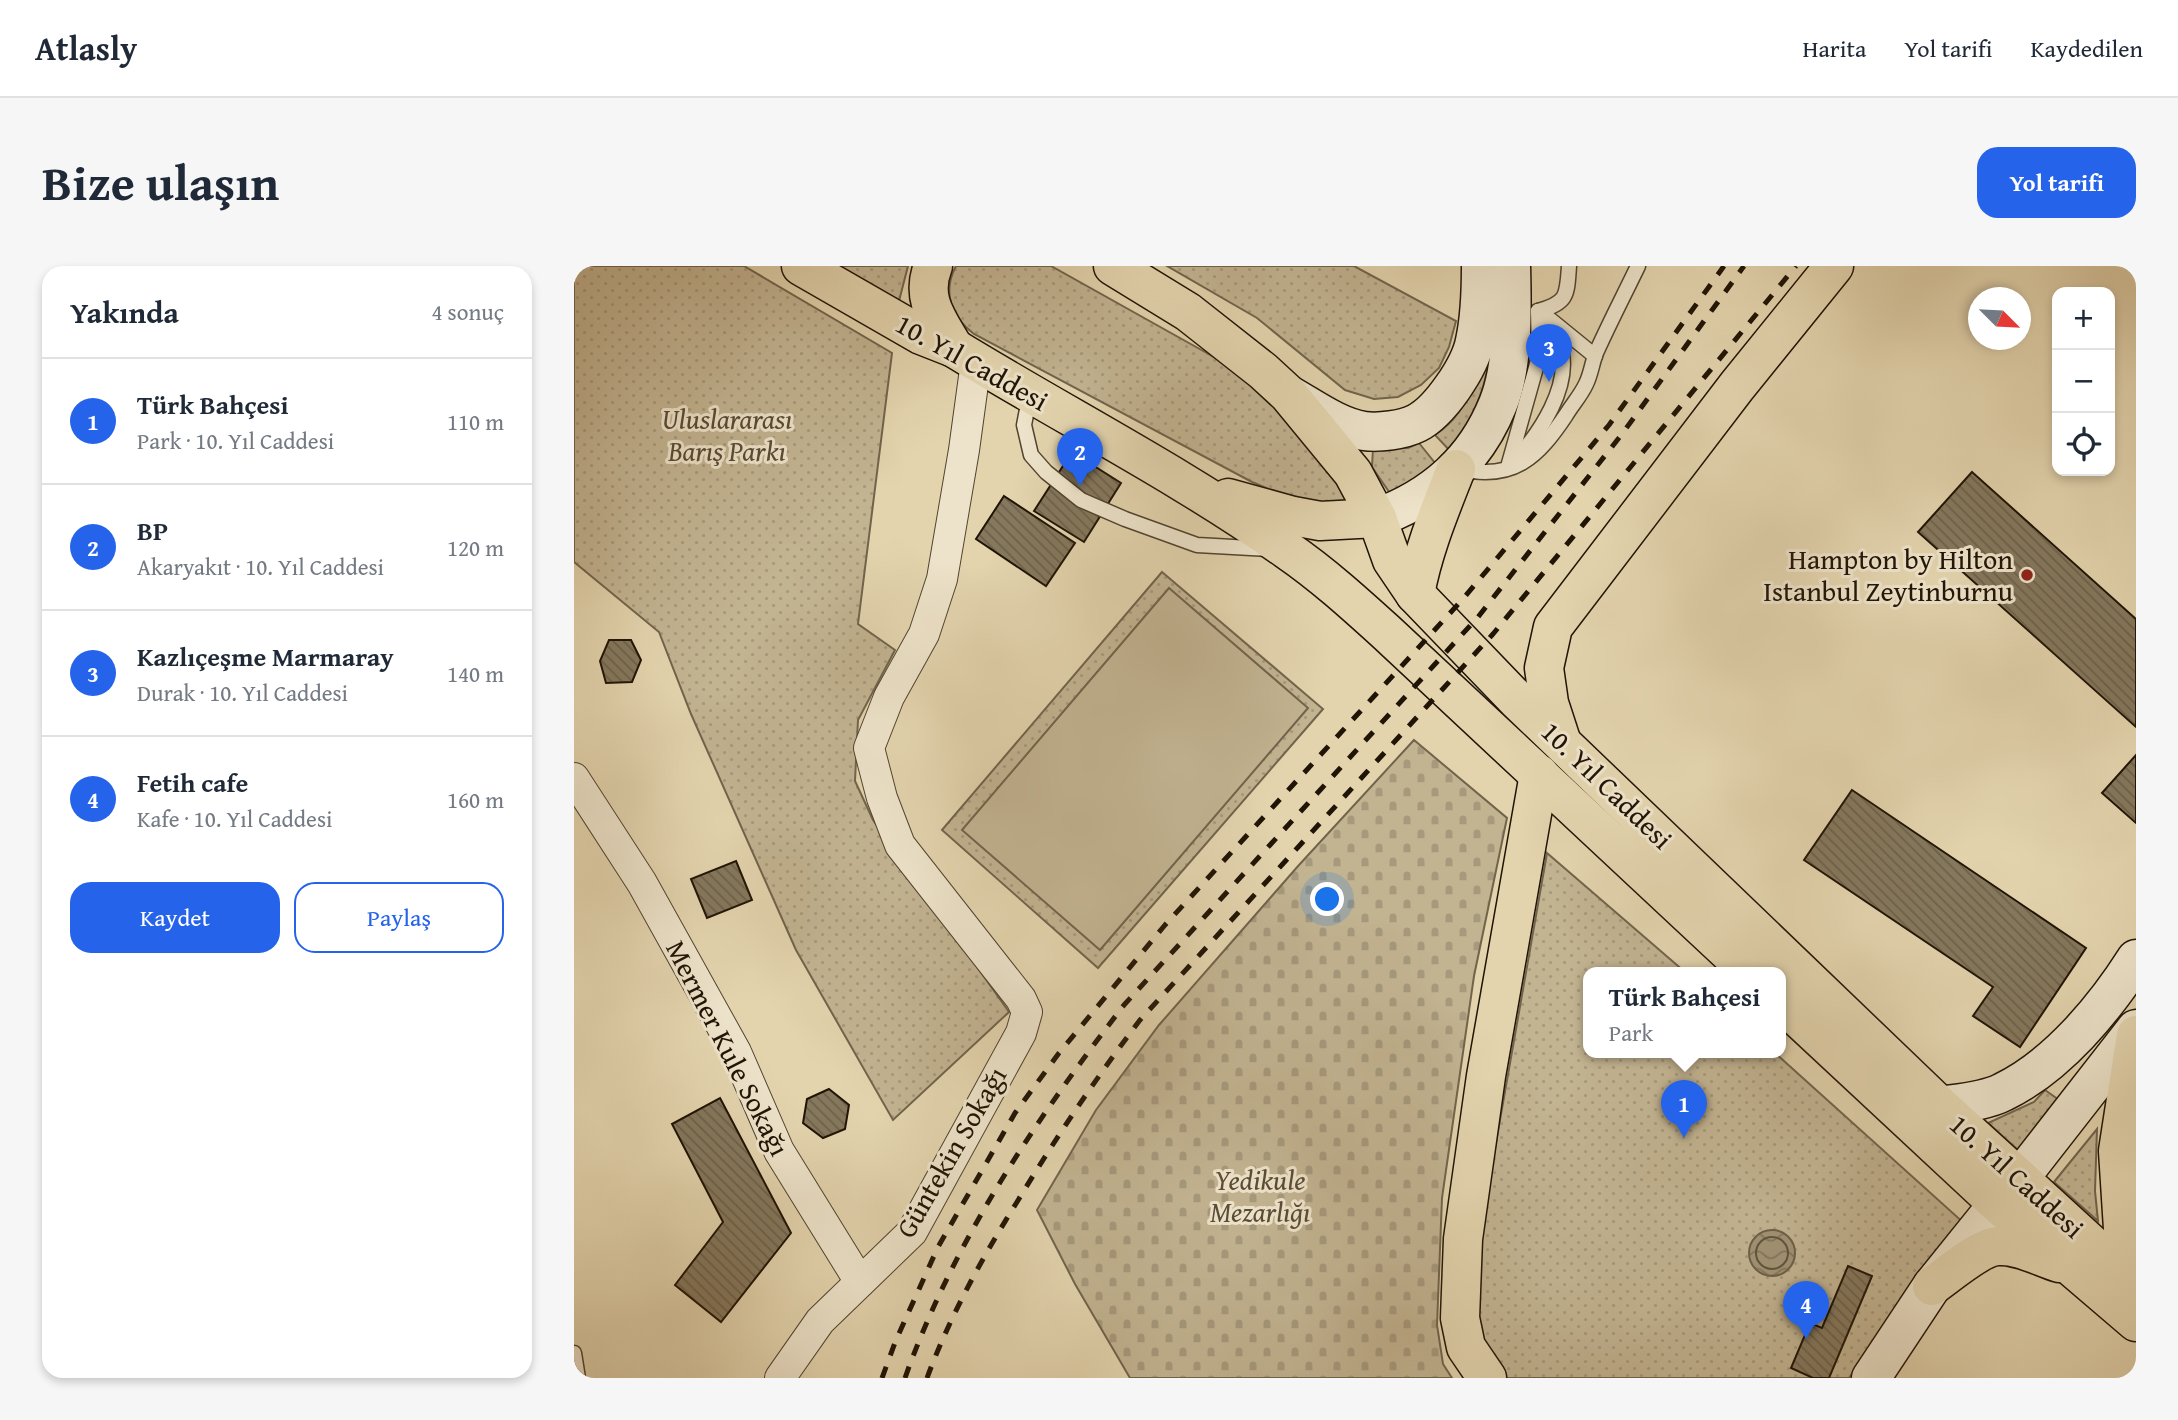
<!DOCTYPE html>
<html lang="tr">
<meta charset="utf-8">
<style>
:root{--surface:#fff;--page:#f6f6f7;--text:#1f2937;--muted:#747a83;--line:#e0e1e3;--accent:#2563eb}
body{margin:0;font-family:"Gentium Book Plus",serif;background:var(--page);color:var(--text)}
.controls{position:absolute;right:21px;top:21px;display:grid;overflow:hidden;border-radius:14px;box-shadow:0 4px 10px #0003}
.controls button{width:63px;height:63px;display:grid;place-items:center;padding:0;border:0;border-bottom:2px solid var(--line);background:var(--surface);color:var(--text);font:35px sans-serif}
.compass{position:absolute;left:1394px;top:21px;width:63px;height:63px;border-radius:50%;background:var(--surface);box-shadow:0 4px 10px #0003;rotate:114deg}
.you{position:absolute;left:754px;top:634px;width:24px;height:24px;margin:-18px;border:5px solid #fff;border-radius:50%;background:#1a73e8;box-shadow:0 0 0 10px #1a73e833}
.badge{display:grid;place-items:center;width:46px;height:46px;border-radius:50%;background:var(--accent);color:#fff;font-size:23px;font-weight:700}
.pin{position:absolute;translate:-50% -58px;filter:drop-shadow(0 2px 4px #0008)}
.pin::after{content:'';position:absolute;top:37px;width:24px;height:21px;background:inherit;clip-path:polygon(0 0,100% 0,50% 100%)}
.popup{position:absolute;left:1009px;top:701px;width:203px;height:91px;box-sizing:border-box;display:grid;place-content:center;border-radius:14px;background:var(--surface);filter:drop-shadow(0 2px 5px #0005);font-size:23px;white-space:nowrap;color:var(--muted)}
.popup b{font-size:26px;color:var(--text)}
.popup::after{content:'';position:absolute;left:50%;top:100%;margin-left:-14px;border:14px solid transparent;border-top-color:var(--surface)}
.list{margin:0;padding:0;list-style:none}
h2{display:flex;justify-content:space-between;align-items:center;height:91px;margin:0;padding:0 28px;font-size:30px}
h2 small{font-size:23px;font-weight:400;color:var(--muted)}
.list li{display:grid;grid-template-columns:46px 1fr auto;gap:21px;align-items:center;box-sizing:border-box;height:126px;padding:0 28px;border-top:2px solid var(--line)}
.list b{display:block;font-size:26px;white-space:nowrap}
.list p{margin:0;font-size:23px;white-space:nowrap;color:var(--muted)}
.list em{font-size:23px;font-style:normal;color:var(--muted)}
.actions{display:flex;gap:14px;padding:21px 28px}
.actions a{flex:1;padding:16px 0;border:2px solid var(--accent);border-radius:21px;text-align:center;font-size:24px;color:var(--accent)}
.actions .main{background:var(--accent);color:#fff}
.icon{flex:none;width:38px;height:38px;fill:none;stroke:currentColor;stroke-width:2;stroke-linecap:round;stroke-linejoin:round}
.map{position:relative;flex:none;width:1562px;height:1112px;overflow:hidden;border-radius:21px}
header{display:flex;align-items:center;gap:42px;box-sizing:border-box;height:98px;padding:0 35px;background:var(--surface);border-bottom:2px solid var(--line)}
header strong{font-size:33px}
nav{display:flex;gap:38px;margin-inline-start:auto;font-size:24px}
.intro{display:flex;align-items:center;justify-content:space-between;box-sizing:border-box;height:168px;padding:0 42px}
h1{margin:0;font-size:49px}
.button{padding:18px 32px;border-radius:21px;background:var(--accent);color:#fff;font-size:24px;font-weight:700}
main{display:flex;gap:42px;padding:0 42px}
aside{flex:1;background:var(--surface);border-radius:21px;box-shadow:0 4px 10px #0003}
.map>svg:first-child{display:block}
.grass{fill:url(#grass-dots);stroke:#71644c;stroke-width:2}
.cemetery{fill:url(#cemetery-stones);stroke:#71644c;stroke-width:2}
.pitch{fill:#c2b391;stroke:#71644c;stroke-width:2}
.water{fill:url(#water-waves);stroke:#6d6049;stroke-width:2}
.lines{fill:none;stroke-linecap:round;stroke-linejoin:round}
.shore{stroke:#60543e;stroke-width:2}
.building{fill:url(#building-back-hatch);stroke:#201406;stroke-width:2}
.lane-casing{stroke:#514430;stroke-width:17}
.street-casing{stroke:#514430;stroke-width:32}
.secondary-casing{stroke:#201406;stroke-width:41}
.primary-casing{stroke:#201406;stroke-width:41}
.lane{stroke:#ede3ca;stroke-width:14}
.street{stroke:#ede3ca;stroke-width:30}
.secondary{stroke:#ede3ca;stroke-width:38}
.primary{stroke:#e3d4ae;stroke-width:38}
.rail{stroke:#201406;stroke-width:5;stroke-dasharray:12 12;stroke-linecap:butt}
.poi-dot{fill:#8f2418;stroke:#ede3ca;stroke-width:2.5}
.labels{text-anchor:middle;stroke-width:6;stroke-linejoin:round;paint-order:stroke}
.street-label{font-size:28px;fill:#201406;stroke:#ede3ca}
.park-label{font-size:28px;font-style:italic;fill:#594c37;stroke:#ede3ca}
.poi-label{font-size:28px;fill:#201406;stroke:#ede3ca;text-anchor:end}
</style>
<header>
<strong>Atlasly</strong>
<nav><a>Harita</a><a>Yol tarifi</a><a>Kaydedilen</a></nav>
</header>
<div class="intro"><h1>Bize ulaşın</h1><a class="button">Yol tarifi</a></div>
<main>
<aside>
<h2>Yakında<small>4 sonuç</small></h2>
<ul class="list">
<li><span class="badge">1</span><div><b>Türk Bahçesi</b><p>Park · 10. Yıl Caddesi</p></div><em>110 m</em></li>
<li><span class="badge">2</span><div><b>BP</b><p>Akaryakıt · 10. Yıl Caddesi</p></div><em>120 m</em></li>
<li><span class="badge">3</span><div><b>Kazlıçeşme Marmaray</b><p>Durak · 10. Yıl Caddesi</p></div><em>140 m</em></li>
<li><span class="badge">4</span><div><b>Fetih cafe</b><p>Kafe · 10. Yıl Caddesi</p></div><em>160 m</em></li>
</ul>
<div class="actions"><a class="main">Kaydet</a><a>Paylaş</a></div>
</aside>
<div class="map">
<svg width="1562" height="1112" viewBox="0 0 1562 1112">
<defs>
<pattern id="grass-dots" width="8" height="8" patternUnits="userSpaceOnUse" patternTransform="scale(1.75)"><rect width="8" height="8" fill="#c2b391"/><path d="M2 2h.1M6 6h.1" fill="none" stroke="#a6997c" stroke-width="1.8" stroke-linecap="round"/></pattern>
<pattern id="cemetery-stones" width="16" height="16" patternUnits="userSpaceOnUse" patternTransform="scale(1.75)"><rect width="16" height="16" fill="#c2b391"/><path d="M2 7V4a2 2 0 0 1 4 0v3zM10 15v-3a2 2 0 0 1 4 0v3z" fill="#a6997c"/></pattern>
<pattern id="water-waves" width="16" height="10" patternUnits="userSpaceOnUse" patternTransform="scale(1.75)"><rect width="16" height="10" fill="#a19375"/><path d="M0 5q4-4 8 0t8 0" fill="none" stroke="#83775e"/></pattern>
<pattern id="building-back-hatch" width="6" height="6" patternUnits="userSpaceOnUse" patternTransform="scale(1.75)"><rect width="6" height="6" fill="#85785d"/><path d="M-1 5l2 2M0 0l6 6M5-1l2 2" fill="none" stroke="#6c614b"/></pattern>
</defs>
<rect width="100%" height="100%" fill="#e3d4ae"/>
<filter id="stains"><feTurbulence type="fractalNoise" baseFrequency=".00286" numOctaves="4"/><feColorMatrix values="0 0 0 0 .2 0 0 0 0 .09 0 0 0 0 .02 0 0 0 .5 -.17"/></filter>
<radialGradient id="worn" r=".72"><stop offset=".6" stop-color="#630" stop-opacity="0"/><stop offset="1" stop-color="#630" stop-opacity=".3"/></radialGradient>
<g class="grass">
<polygon points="0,0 170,0 318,87 284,358 321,384 284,454 281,515 299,554 435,746 319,854 222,684 117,448 85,366 0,296"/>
<polygon points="265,0 334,0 325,35"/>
<path d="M382,0H477L656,100L694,130L739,180L776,237L726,236L678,216L400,68C377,51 368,26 382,0Z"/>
<polygon points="593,0 780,0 882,55 875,81 865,102 847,119 824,131 800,133 771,124 683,52"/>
<path d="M915,94C910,130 895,157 878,187L861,169C892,148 895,123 915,94Z"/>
<polygon points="845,177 865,202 820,233 798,201 799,183 834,182"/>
<polygon points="588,306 749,443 524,702 368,564"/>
<polygon points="973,587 1111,706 1014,706 1014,786 1200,786 1391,958 1327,1038 1275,1112 932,1112 900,1056 907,962"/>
<polygon points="1471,824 1485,834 1445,885 1414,857 1460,836"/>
<polygon points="1523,863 1521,925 1524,955 1480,916"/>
</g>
<polygon class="cemetery" points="840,474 933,552 900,710 868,932 863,1059 869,1098 878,1112 556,1112 501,1018 463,944 522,844 585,759 725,599"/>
<polygon class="pitch" points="595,322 734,442 526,684 388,564"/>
<circle class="water" cx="1198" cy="987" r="23"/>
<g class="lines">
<circle class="shore" cx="1198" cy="987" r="16"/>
</g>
<g class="building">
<polygon points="498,186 547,217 510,276 460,245"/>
<polygon points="1398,206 1562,353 1562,461 1344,266"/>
<polygon points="430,230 501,277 472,320 402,273"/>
<polygon points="35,374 57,374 67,394 58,416 32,417 26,395"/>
<polygon points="1562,489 1562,557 1528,527"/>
<polygon points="1278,524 1512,682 1446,781 1399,750 1419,721 1230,594"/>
<polygon points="162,595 178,634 133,652 117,613"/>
<polygon points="255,823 275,839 271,863 249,872 229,857 233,833"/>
<polygon points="146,832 217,967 147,1056 101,1019 149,956 98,858"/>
<polygon points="1274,1000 1298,1010 1255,1112 1239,1112 1217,1102 1236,1057 1248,1062"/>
</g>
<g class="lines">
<g class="lane-casing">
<g id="lane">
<path d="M964,45C994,37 993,29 995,0"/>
<polyline points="973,51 1021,90"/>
<polyline points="456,128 450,159 457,189 472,206 507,234 551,253 623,279 695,283"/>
<path d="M937,199C964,170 1001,118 985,77C981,66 971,54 964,45"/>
<polyline points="934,201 965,91 964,45"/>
<path d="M886,203C940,215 964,191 992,149C998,139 1007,129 1012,118C1017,108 1018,97 1022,87C1035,58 1050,29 1064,0"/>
<polyline points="0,1087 4,1112"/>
</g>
</g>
<g class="street-casing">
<g id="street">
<polyline points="0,512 68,617 162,786 205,885 286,1016"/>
<polyline points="206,1112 246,1055 338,966 447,767 453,746 447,733 326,579 308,532 295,482 315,431 350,368 368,313 390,184 402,96"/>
</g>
</g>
<g class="secondary-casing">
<g id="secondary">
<path d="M717,130C740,143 764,161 790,165C805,167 829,164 843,157C866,145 896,101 901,75C906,52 907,24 907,0"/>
<path d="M803,252C860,231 901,195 924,138C940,99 938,42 937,0"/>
<path d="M1366,840C1386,837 1412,835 1429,826C1483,800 1531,742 1562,693"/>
<polyline points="1445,913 1562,763"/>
<polyline points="1297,1112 1358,1020 1424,938"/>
</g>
</g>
<g class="primary-casing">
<g id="primary">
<path d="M227,0L347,69L380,82C491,150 607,209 713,284C748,308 780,337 812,366L1176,706"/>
<path d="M359,0C346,33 364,54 380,82"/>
<polyline points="539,0 614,46 689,105 714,128 779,207 803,252 818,294 841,328 944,435 1366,840 1562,1019"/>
<polyline points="654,232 719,250 746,255 803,252"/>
<path d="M841,328C849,284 866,244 882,203"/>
<polyline points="987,474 975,437 970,402 979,361 1163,120 1260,0"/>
<polyline points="1206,735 1424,938 1562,1056"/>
<polyline points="1562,769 1544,885 1549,963 1562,993"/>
<path d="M1358,1020C1374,1009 1407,980 1425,980C1445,979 1466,991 1485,997"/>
<polyline points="913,1112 892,1081 886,1052 889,973 912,810 965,508"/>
</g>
</g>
<use href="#lane" class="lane"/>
<use href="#street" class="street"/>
<use href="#secondary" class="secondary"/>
<use href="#primary" class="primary"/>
<g class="rail">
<polyline points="308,1112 322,1074 364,981 441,847 485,787 591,659 888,334 1035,159 1150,0"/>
<path d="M331,1112C379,976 462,853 550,739L904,351L1048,168L1170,0"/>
<path d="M353,1112C376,1050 408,992 443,936C481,873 522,812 566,754L919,368L1222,0"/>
</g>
</g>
<circle class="poi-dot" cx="1453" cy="309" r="7"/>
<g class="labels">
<g class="street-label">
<text transform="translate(398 96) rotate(29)" y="10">10. Yıl Caddesi</text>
<text transform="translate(1033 519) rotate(44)" y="10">10. Yıl Caddesi</text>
<text transform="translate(154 782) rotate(63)" y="10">Mermer Kule Sokağı</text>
<text transform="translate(377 886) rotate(-60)" y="10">Güntekin Sokağı</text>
<text transform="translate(1443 910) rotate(42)" y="10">10. Yıl Caddesi</text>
</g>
<g class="park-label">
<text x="153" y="163">Uluslararası<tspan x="153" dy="32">Barış Parkı</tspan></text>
<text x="686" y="924">Yedikule<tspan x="686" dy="32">Mezarlığı</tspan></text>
</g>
<g class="poi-label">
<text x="1439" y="303">Hampton by Hilton<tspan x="1439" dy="32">Istanbul Zeytinburnu</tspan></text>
</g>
</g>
<rect width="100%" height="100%" filter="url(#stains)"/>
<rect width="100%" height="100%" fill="url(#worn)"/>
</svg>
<div class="controls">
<button>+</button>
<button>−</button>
<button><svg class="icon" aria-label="locate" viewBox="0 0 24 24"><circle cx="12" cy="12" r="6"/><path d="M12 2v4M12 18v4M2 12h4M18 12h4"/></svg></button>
</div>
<svg class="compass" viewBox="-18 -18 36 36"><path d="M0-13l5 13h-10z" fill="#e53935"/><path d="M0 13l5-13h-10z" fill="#747a83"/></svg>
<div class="you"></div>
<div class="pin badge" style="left:1110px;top:872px">1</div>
<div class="popup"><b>Türk Bahçesi</b>Park</div>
<div class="pin badge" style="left:506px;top:220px">2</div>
<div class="pin badge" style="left:975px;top:116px">3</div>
<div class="pin badge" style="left:1232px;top:1073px">4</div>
</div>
</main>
